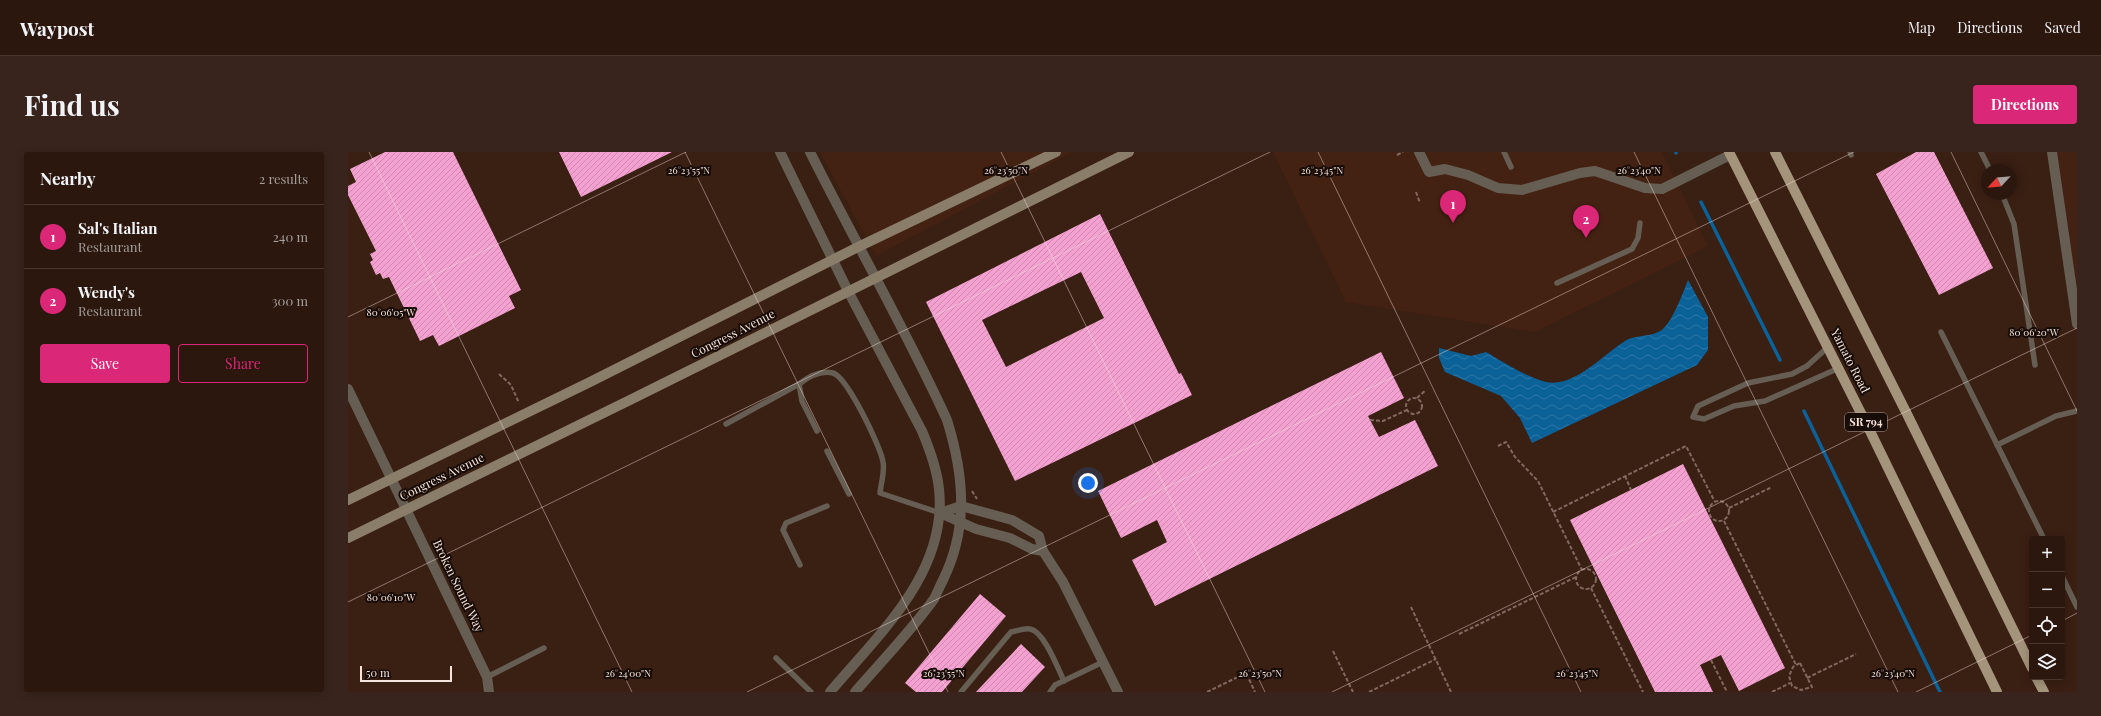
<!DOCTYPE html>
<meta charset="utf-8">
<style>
:root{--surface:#2c170e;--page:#38241c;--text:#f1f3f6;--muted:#a69f9e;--line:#48362e;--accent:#db2777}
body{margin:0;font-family:"Playfair Display",serif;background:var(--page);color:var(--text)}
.controls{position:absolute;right:12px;bottom:12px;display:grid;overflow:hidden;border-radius:4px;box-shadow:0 2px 10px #0003}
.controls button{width:36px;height:36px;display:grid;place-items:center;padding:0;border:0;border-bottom:1px solid var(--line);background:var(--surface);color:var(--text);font:20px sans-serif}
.compass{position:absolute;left:1633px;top:12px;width:36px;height:36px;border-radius:50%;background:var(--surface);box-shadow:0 2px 10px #0003;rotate:244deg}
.scale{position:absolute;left:12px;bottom:10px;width:92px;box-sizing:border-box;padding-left:4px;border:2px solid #f6e3db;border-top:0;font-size:11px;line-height:14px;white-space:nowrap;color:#f6e3db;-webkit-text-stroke:3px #180c07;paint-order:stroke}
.you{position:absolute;left:740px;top:331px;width:14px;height:14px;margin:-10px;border:3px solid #fff;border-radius:50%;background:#1a73e8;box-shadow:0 0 0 6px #1a73e833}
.badge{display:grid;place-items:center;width:26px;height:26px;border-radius:50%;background:var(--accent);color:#fff;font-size:13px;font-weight:700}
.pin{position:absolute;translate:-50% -33px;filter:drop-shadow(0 1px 2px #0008)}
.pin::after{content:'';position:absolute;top:21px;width:14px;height:12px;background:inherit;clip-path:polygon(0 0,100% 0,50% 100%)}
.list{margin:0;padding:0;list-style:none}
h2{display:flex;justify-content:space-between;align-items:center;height:52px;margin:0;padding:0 16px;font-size:17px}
h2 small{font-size:13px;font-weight:400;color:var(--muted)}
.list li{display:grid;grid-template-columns:26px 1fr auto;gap:12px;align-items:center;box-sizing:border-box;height:64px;padding:0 16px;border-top:1px solid var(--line)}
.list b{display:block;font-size:15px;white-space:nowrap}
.list p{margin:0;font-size:13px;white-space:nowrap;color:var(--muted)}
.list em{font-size:13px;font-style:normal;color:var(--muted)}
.actions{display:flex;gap:8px;padding:12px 16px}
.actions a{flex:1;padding:9px 0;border:1px solid var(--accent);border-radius:4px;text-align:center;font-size:14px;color:var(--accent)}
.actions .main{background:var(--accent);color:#fff}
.icon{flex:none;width:22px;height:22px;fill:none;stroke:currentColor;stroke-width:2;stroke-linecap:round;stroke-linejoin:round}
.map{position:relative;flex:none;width:1729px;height:540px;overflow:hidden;border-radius:4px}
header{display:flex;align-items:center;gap:24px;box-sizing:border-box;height:56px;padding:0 20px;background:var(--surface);border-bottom:1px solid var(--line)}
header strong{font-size:19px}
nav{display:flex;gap:22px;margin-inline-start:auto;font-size:14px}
.intro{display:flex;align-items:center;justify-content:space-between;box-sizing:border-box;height:96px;padding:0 24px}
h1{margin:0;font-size:28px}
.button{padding:10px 18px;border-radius:4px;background:var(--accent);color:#fff;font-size:14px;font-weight:700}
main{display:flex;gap:24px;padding:0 24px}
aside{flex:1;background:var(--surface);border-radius:4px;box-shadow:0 2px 10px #0003}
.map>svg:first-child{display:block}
.built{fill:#442213}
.water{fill:url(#water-waves)}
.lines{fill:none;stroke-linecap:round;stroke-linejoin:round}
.stream{stroke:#0a6299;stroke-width:3.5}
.building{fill:url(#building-hatch);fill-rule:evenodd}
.path{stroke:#81695f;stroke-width:2;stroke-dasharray:4 2;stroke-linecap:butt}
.service{stroke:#665e52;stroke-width:5.5}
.minor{stroke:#665e52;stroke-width:10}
.secondary{stroke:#8a7d6a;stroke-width:10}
.primary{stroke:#a5947c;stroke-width:10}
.ticks{fill:none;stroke:#f6e3db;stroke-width:1;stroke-opacity:0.45}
.labels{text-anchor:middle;stroke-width:4;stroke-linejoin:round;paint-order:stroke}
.shield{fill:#180c07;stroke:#b3a29b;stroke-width:1}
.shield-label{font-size:11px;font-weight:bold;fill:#f6e3db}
.street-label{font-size:12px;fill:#f6e3db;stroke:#180c07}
.ticks-label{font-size:10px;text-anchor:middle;fill:#f6e3db;stroke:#180c07;stroke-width:4;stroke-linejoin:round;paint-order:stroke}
</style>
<header>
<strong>Waypost</strong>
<nav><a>Map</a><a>Directions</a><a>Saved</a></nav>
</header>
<div class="intro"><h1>Find us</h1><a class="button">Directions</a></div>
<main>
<aside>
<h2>Nearby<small>2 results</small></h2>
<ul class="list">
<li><span class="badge">1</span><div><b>Sal's Italian</b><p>Restaurant</p></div><em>240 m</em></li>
<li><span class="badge">2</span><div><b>Wendy's</b><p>Restaurant</p></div><em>300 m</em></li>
</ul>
<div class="actions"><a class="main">Save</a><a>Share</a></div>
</aside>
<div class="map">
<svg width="1729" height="540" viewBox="0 0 1729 540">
<defs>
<pattern id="water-waves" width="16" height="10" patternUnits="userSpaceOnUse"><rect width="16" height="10" fill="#0a6299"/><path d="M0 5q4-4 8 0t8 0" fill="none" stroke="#2e78a7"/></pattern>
<pattern id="building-hatch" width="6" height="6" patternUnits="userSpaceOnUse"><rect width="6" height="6" fill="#f4a1d2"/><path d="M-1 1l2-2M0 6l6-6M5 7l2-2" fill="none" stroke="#ca8aae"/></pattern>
</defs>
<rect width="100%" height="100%" fill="#3a1f13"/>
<g class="built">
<polygon points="472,0 724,0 528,104"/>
<polygon points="925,0 1314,0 1360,94 1187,180 998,150"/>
<polygon points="1704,0 1729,0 1729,172"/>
</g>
<path class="water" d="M1340,128L1360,165V198L1349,213L1184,291L1172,266L1153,244L1097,220L1091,206V196L1123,204L1138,200C1155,210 1180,226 1198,230C1226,236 1256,202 1277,189C1288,182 1304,186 1315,177C1325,168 1335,141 1340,128Z"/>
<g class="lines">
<g class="stream">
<polyline points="1328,0 1328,1"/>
<polyline points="1353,50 1432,208"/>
<polyline points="1456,259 1592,540"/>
</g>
</g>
<g class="building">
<polygon points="37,0 105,0 173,138 161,144 167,156 91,194 85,183 72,189 41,125 35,127 32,121 28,123 22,110 25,108 22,102 28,99 0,43 0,34 8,30 2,17"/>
<polygon points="211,0 324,0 233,45"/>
<polygon points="1568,0 1586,0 1645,116 1591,143 1528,22"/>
<path d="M752,62L831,222L833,221L844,243L667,329L578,150ZM733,120L756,166L658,215L634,168Z"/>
<polygon points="1033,200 1056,246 1020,264 1031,285 1067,268 1090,314 807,454 784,408 819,390 809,368 773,386 750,339"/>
<polygon points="1335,312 1437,516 1391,539 1373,503 1352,513 1365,540 1307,540 1222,368"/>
<polygon points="632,442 658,464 594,540 568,540 557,531"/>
<polygon points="673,492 697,515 674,540 628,540"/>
</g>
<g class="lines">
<g class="path">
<polyline points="1049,3 1055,0"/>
<polyline points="1068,40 1072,51"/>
<polyline points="151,222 163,233 171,251"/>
<circle cx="1066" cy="254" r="8"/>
<polyline points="1069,246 1078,238"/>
<polyline points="1022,268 1035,269 1059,258"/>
<polyline points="1150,294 1158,290 1167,305 1190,329 1234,418"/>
<polyline points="1277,324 1283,338"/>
<polyline points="624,339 629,347"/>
<circle cx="1371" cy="359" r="10"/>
<polyline points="1381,356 1424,335"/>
<polyline points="1205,360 1338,294 1367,350"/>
<polyline points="1376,369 1448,513"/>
<circle cx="1238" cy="427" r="10"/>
<polyline points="1243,436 1295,540"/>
<polyline points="1063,455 1103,540"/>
<polyline points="1111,482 1228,425"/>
<polyline points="985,499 1005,540"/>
<polyline points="1363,508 1379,540"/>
<polygon points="1452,511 1464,535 1453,538 1444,534 1441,524 1445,515"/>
<polyline points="1459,526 1508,502"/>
<polyline points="859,540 894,523 900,525 907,540"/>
<polyline points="1021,540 1088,507"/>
<polyline points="1424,540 1442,531"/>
</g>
<g class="service">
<polyline points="1156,0 1163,15"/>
<polyline points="1502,0 1503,3"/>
<polyline points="1633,0 1642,18"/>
<polyline points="1654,42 1666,72 1687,213"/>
<polyline points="1209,131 1284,97 1290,86 1292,71"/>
<polyline points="1593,180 1696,387"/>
<polyline points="1480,195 1459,214 1444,222 1400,231 1350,254 1345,265 1356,267 1386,254 1417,249 1491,216"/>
<polyline points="378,272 451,232"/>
<path d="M469,279L454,249L451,232C460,225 472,218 485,221C499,225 533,295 535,310C537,319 533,331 532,341L592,361"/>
<polyline points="1649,293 1708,264 1729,259"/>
<polyline points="479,299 501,342"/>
<polyline points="452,413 435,378 438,371 479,354"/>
<polyline points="1714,424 1729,455"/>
<polyline points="428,506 463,540"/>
<polyline points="139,525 196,496"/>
<path d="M613,540L663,480C669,479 676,476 682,477C696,479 710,517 716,529"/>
<polyline points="702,540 707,533 755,510"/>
</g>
<g class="minor">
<path d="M432,0L500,139L574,279C582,298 589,317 591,337C600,420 531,482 482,540"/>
<path d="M462,0C507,90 557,176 599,268C616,323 621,375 595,428C592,434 589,441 586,447C563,479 533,510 507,540"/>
<polyline points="1071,0 1081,20 1097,17 1120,23 1150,36 1174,38 1232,21 1247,19 1297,36 1314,37 1382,3"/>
<polyline points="1704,0 1729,172"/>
<polyline points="0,237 139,525 141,540"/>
<polyline points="592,361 613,354 664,368 691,384 695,399 715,430 770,540"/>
<polyline points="592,361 628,377 662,386 684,397 695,399"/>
</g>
<g class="secondary">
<polyline points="0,348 242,230 510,95 708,0"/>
<polyline points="0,386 282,248 781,0"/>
</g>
<g class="primary">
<polyline points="1381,0 1523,281 1649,540"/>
<polyline points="1427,0 1559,262 1684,516"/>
<polyline points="1688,525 1696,540"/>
</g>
</g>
<path class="ticks" d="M21,0L284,540M337,0L600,540M653,0L917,540M970,0L1233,540M1286,0L1550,540M1603,0L1729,259M0,165L338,0M0,450L922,0M1714,469L1729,461M399,540L1506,0M984,540L1729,176M1568,540L1684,483"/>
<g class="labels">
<rect class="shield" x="1497" y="261" width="42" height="18" rx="3"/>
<g class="shield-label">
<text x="1518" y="274">SR 794</text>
</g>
<g class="street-label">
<text transform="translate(385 182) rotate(-27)" y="4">Congress Avenue</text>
<text transform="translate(1502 209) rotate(63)" y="4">Yamato Road</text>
<text transform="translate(94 325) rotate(-26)" y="4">Congress Avenue</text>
<text transform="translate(110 434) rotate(64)" y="4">Broken Sound Way</text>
</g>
</g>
<g class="ticks-label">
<text x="974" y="22">26°23'45"N</text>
<text x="341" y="22">26°23'55"N</text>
<text x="658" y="22">26°23'50"N</text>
<text x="1291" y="22">26°23'40"N</text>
<text x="43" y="164">80°06'05"W</text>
<text x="1686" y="184">80°06'20"W</text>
<text x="43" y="449">80°06'10"W</text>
<text x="280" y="525">26°24'00"N</text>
<text x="596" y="525">26°23'55"N</text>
<text x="912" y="525">26°23'50"N</text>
<text x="1229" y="525">26°23'45"N</text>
<text x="1545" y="525">26°23'40"N</text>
</g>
</svg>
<div class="controls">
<button>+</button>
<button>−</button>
<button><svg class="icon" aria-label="locate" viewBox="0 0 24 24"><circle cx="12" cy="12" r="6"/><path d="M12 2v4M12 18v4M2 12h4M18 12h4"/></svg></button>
<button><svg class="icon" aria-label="layers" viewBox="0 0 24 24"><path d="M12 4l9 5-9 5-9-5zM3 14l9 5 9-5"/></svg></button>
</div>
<svg class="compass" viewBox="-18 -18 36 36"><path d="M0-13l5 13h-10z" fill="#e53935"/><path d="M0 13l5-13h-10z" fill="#a69f9e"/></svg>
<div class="scale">50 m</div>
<div class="you"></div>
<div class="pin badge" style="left:1105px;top:71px">1</div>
<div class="pin badge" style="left:1238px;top:86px">2</div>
</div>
</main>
